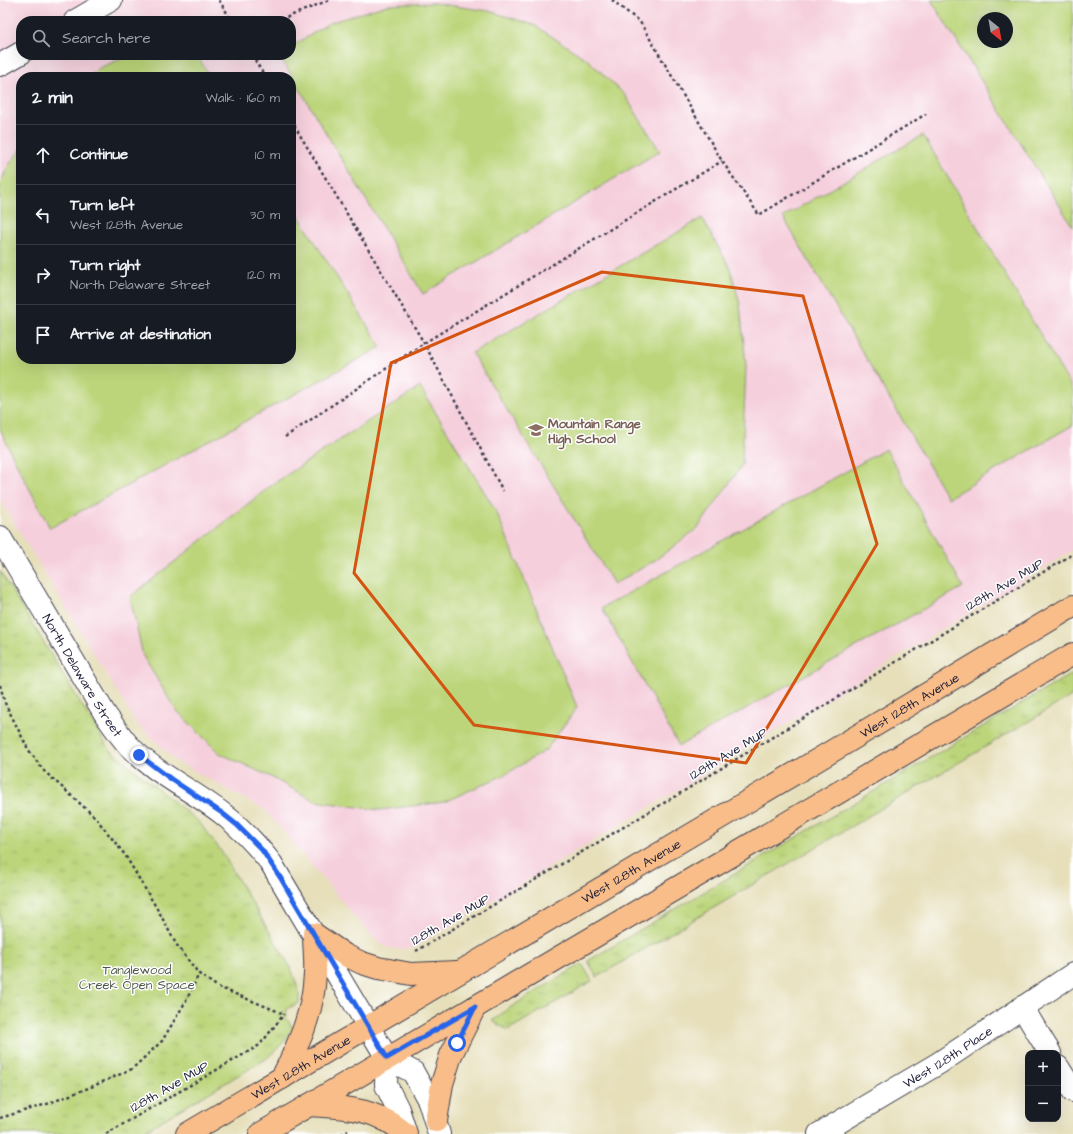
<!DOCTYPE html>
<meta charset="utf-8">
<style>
:root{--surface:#171b24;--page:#242831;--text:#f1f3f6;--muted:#9ea1a6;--line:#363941}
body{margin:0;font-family:"Architects Daughter",sans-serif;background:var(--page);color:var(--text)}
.controls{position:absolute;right:12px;bottom:12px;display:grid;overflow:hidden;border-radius:8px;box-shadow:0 4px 16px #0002}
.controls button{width:36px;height:36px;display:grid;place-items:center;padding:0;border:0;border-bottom:1px solid var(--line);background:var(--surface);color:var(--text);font:20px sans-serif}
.compass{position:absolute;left:977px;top:12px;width:36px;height:36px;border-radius:50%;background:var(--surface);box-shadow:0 4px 16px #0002;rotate:149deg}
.stop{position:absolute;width:12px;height:12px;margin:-9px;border:3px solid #2563eb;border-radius:50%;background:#fff}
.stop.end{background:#2563eb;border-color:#fff;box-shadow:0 1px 4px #0008}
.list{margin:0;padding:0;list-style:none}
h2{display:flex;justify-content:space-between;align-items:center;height:52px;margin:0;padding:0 16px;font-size:17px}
h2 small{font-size:13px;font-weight:400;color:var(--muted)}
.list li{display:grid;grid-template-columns:26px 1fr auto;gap:12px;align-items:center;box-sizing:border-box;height:60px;padding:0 16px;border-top:1px solid var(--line)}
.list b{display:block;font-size:15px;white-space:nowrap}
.list p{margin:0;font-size:13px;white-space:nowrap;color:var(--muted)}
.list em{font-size:13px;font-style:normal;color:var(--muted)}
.icon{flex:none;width:22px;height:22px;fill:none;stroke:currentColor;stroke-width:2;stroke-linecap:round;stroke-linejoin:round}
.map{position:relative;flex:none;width:1073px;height:1134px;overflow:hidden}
.search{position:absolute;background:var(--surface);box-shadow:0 4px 16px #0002;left:16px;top:16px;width:280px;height:44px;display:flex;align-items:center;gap:10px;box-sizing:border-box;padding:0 14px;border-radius:16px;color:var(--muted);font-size:15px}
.panel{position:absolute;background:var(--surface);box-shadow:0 4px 16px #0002;left:16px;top:72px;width:280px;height:292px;border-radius:16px}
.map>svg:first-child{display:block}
.built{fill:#f5cfdc;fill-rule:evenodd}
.grass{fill:url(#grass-tufts);stroke:#6f7c5a}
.pitch{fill:#bcd57a;stroke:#6f7c5a;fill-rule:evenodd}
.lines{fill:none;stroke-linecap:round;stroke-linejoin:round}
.minor-casing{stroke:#3f3e4e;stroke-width:24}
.major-casing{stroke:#3f3e4e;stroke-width:24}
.path{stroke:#3f3e4e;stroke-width:2.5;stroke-dasharray:3 3;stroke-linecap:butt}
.minor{stroke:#fff;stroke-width:22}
.major{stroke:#f8bd89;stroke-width:22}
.route{stroke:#2563eb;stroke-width:5}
.marked{fill:none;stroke:#d45411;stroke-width:3;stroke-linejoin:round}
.labels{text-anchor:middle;stroke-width:3;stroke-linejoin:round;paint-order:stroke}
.education-label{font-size:13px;font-weight:bold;fill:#785e54;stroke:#fff;text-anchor:start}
.street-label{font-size:13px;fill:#22223b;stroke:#fff}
.park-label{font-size:13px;fill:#50584e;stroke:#fff}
</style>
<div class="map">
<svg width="1073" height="1134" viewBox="0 0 1073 1134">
<defs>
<pattern id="grass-tufts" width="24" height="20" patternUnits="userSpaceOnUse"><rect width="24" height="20" fill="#bcd57a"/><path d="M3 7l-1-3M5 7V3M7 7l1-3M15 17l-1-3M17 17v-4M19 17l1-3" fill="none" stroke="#a1b76a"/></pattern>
</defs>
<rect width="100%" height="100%" fill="#fff"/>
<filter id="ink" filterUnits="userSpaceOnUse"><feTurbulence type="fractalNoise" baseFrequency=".025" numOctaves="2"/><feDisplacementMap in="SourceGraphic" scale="8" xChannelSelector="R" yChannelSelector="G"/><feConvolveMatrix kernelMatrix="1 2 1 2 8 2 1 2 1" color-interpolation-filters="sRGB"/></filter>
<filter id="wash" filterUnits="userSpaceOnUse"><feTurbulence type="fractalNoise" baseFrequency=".012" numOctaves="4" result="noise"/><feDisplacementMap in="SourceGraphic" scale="16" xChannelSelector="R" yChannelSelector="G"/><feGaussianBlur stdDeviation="0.9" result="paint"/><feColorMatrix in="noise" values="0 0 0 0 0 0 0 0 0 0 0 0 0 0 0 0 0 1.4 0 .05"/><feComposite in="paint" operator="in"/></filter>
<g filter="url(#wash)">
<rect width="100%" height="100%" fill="#e6dfba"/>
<path class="built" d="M0,0H1073V550L683,787L415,947L407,949H398L389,948L381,944L373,937L366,930L265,810L176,761L137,724L0,500ZM983,18H1007V42H983ZM21,21H291V55H21ZM21,77H291V359H21Z"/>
<g class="grass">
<polygon points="0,571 108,748 199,822 221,851 291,968 299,992 299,1003 287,1009 286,1018 293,1028 282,1044 266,1059 139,1134 0,1134"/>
<polygon points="1073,673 1073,695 597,977 588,961"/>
<polygon points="582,964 592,981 508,1030 492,1021 511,1007"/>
</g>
<g class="pitch">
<path d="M931,0H1073V227ZM983,18H1007V42H983Z"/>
<polygon points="434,3 489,11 534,25 588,60 624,94 660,151 423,294 279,55 291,55 291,47 329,23 387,5"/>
<polygon points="130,55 197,55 210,77 89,77 99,68"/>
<polygon points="923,135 1073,390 1073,425 948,498 783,217"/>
<polygon points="21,149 21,359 291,359 291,204 381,347 50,528 14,459 0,429 0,184 8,166"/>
<polygon points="702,218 730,268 740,304 746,366 742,465 698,528 654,561 614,584 472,353"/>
<polygon points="420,387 496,511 577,707 546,750 506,774 444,802 379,810 315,801 269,776 219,753 175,709 143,656 130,597 273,484"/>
<polygon points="886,449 963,587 679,746 602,608"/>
</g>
</g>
<g filter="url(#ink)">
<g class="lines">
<g class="minor-casing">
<g id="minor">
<polyline points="75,21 111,0"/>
<polyline points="0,65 21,53"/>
<path id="s1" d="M0,537L105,714C113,725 120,736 129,746C156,774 192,790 223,814C241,828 257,845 271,863L387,1058L413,1072L429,1101L439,1134"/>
<polyline points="1022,1007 1050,1053"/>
<polyline points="387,1058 386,1085 398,1109 406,1134"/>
<polyline points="1058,1067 1073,1091"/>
<path id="s2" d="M819,1134L939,1063L1073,974"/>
</g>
</g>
<g class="major-casing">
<g id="major">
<polyline points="314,934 345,955 362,963 378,968 411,974 457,972"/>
<path d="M282,1078C299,1043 313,1014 315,974C316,961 314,947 314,934"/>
<path d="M309,1105C334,1107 362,1107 385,1120C393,1123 399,1129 406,1134"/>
<polyline points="436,1121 442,1084 451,1055 475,1007"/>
<path id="s3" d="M187,1134L824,756L1073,606"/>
<polyline points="260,1134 1073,654"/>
</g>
</g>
<g class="path">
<polyline points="219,0 232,21"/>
<polyline points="612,0 640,22 722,161 759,215 926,114"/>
<polyline points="282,21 283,19 329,0"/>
<polyline points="252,55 265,77"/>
<polyline points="255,60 259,55"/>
<polyline points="291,120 424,343 503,491"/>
<polyline points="285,437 424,343 722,161"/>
<polyline points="0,685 5,703 28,749 43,770 95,817 125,855 159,912 176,944 199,974 218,987 284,1014"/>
<polyline points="416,951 684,791 1073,554"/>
<polyline points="0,1118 47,1104 91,1087 132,1069 162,1041 186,1001 199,974"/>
<polyline points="106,1134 258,1046 263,1041 284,1014"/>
<polyline points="341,1134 348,1131"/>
</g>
<use href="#minor" class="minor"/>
<use href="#major" class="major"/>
</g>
</g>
<g class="lines" filter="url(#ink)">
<polyline class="route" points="139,755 171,779 222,813 237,825 262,850 280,877 387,1058 475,1007 457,1043"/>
</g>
<path class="marked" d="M602,272L803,296L877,544L746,763L474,725L354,573L391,363Z"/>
<defs>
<g id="school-bare" transform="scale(1.2)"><path d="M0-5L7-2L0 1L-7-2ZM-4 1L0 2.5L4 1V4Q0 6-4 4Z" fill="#8d6e63" stroke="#fff" stroke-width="2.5" paint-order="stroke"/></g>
</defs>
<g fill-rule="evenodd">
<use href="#school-bare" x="536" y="430"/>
</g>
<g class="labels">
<g class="education-label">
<text x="548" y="428">Mountain Range<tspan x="548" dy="15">High School</tspan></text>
</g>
<g class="street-label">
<text transform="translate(1004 584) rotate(-31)" y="5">128th Ave MUP</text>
<text dy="5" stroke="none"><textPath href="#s1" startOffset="161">North Delaware Street</textPath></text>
<text dy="5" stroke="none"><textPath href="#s3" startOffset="840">West 128th Avenue</textPath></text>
<text transform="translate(728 753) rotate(-31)" y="5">128th Ave MUP</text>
<text dy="5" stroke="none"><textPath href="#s3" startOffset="516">West 128th Avenue</textPath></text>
<text transform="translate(450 919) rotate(-30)" y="5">128th Ave MUP</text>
<text dy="5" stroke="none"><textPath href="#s2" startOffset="150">West 128th Place</textPath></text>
<text dy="5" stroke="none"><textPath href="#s3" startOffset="132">West 128th Avenue</textPath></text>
<text transform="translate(169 1086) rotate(-30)" y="5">128th Ave MUP</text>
</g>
<g class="park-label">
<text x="137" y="974">Tanglewood<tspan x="137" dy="15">Creek Open Space</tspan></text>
</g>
</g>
</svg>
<div class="controls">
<button>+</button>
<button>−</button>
</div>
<svg class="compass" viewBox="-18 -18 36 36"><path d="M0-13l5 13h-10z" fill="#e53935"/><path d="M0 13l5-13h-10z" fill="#9ea1a6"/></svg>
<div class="stop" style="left:457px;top:1043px"></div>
<div class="stop end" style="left:139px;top:755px"></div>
<div class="search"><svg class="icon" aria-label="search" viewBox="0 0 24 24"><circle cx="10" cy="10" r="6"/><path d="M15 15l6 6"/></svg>Search here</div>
<section class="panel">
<h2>2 min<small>Walk · 160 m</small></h2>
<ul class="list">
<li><svg class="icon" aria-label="ahead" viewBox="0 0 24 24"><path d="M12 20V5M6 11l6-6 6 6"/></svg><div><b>Continue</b></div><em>10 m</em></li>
<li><svg class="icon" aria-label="left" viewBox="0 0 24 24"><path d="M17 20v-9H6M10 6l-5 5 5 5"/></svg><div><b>Turn left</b><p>West 128th Avenue</p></div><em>30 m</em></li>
<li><svg class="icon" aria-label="right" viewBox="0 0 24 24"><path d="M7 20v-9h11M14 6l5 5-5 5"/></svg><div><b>Turn right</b><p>North Delaware Street</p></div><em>120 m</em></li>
<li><svg class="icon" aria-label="arrive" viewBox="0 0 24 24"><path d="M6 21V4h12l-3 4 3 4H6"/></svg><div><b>Arrive at destination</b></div></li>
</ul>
</section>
</div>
